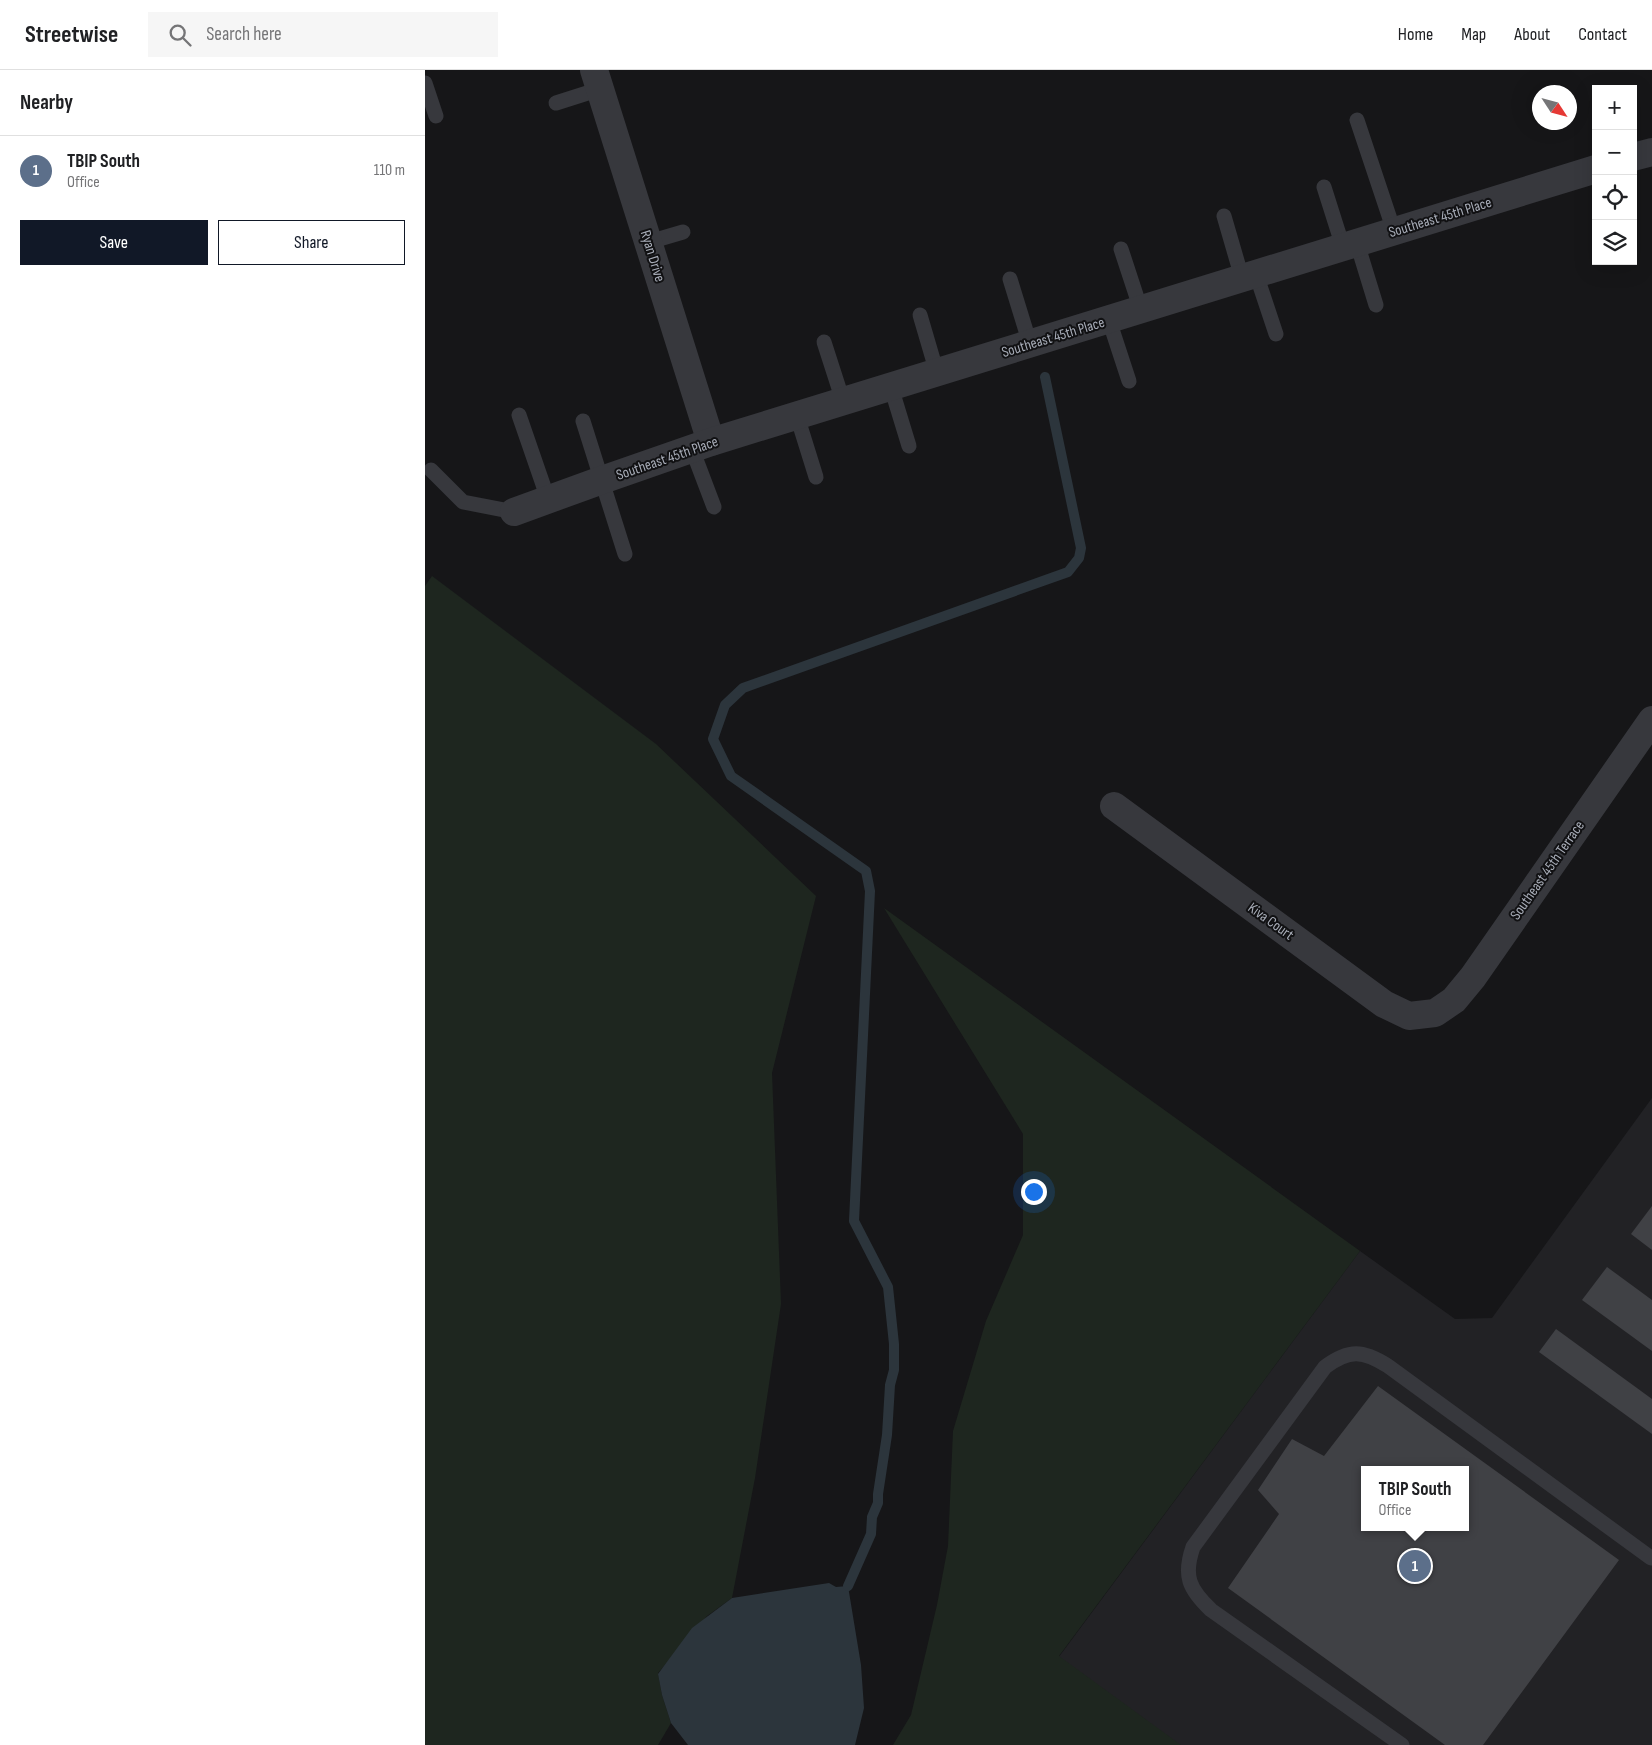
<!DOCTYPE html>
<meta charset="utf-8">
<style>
:root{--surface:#fff;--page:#f6f6f6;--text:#202124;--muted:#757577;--line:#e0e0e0;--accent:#111827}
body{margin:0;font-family:"Sofia Sans Condensed",sans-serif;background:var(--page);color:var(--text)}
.controls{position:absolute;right:15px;top:15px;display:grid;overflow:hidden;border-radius:0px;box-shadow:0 5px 20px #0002}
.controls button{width:45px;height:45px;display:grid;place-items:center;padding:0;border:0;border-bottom:1px solid var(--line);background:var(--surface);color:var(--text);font:25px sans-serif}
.compass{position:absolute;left:1107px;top:15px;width:45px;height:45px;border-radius:50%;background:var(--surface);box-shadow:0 5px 20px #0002;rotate:126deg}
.you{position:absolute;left:608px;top:1121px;width:18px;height:18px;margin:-12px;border:4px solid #fff;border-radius:50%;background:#1a73e8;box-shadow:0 0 0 8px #1a73e833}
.badge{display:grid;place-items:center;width:32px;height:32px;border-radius:50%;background:var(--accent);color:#fff;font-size:16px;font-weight:700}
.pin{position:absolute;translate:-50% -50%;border:2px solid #fff;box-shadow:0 1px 5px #0006}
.popup{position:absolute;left:936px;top:1396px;width:108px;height:65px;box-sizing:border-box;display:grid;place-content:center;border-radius:0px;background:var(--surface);filter:drop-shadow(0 1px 4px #0005);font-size:16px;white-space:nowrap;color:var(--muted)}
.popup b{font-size:19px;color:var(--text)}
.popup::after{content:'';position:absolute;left:50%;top:100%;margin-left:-10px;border:10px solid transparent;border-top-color:var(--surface)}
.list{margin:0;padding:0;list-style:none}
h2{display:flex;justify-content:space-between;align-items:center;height:65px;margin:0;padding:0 20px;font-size:21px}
h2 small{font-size:16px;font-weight:400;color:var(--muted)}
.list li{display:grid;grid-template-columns:32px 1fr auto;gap:15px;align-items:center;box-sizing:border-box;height:70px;padding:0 20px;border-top:1px solid var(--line)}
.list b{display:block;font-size:19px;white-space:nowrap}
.list p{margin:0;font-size:16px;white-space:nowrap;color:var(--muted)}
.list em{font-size:16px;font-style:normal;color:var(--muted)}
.actions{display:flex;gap:10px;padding:15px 20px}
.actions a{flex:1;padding:11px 0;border:1px solid var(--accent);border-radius:0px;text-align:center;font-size:18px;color:var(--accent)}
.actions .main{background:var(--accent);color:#fff}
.icon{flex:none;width:28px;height:28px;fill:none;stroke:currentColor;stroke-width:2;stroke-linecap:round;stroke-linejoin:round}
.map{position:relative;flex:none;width:1227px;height:1675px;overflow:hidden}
header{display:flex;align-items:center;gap:30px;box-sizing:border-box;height:70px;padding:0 25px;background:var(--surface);border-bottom:1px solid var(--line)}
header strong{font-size:24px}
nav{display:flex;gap:28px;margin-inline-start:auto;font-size:18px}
.search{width:350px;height:45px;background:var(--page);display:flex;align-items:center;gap:12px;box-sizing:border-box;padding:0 18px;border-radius:0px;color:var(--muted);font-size:19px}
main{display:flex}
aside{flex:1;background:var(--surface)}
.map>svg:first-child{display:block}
.built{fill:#222225;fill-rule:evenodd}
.green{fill:#1e261f}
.water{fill:#2c353c}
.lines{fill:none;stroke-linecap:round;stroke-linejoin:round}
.stream{stroke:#2c353c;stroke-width:10}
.building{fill:#404145;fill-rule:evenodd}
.lane{stroke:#37383d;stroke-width:15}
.street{stroke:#37383d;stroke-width:28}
.labels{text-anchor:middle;stroke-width:4;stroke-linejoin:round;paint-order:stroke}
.street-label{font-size:15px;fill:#a8adb8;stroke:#111113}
</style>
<header>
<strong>Streetwise</strong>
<div class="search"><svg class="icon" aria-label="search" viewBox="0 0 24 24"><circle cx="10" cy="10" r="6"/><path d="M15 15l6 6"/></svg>Search here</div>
<nav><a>Home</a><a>Map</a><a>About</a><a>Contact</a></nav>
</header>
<main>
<aside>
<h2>Nearby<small></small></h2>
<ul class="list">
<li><span class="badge" style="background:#5c6f8a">1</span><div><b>TBIP South</b><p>Office</p></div><em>110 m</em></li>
</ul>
<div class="actions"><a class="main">Save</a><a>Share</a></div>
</aside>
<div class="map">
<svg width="1227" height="1675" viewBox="0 0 1227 1675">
<rect width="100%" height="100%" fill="#161618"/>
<path class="built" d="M1227,1028V1675H706L616,1611L935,1181L1030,1249L1067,1248ZM940,1400H1040V1457H940Z"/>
<g class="green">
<polygon points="7,506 231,674 391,826 347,1003 356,1234 330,1408 307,1528 282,1546 233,1603 237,1625 246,1653 233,1675 0,1675 0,516"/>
<polygon points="459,838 935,1181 634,1586 756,1675 468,1675 486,1645 512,1535 523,1476 528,1361 561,1251 598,1165 598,1064"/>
</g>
<polygon class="water" points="404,1513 411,1517 423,1516 436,1595 439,1638 430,1675 263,1675 246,1653 237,1625 233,1604 267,1558 307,1528"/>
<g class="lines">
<polyline class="stream" points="423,1516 446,1464 447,1447 453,1433 453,1424 462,1365 465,1315 469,1300 469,1274 463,1217 429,1151 445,821 441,801 306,706 288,669 300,635 318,618 643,502 654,488 656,478 620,307"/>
</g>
<g class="building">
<polygon points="1227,1136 1227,1180 1206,1164"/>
<polygon points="1182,1197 1227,1230 1227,1281 1157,1230"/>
<polygon points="1131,1259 1227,1329 1227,1364 1114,1282"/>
<path d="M953,1316L1194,1490L1058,1675H1020L803,1518L854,1444L833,1420L867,1369L899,1386ZM940,1400H1040V1457H940Z"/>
</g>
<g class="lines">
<g class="lane">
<polyline points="0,13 11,46"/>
<polyline points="131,33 175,19"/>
<polyline points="932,50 969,161"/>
<polyline points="899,117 918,177"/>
<polyline points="799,146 817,208"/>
<polyline points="224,172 258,162"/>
<polyline points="932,173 951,235"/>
<polyline points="696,179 716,240"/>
<polyline points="831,204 851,264"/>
<polyline points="585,209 605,274"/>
<polyline points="495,245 512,303"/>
<polyline points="684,250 704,311"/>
<polyline points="399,272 418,331"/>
<polyline points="466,317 484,376"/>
<polyline points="94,345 123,429"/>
<polyline points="372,346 391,407"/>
<polyline points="158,351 200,484"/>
<polyline points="267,379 289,437"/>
<polyline points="6,400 38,432 89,442"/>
<path d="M977,1675L786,1540C764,1519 758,1506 768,1477L900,1297C924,1279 938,1280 963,1296L1226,1488"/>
</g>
<g class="street">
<polyline points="169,0 286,372"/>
<polyline points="1208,87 1227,82"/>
<polyline points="89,442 177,410 286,372 1171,99"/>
<polyline points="689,736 959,934 984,946 1010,943 1029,930 1048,907 1227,650"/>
</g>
</g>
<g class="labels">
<g class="street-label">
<text transform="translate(1015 147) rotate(-17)" y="5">Southeast 45th Place</text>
<text transform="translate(228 186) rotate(73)" y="5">Ryan Drive</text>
<text transform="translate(628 267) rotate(-17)" y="5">Southeast 45th Place</text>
<text transform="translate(242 388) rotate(-19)" y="5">Southeast 45th Place</text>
<text transform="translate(1122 800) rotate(-55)" y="5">Southeast 45th Terrace</text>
<text transform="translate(846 851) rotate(36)" y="5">Kiva Court</text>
</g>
</g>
</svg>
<div class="controls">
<button>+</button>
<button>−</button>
<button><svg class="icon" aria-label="locate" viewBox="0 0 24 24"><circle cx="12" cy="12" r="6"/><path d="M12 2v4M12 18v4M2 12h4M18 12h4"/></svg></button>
<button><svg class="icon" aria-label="layers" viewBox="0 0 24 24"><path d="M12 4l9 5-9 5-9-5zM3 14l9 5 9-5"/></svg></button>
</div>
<svg class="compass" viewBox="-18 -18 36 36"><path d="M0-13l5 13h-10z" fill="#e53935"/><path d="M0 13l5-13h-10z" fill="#757577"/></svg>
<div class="you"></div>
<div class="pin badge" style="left:990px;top:1496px;background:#5c6f8a">1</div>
<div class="popup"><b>TBIP South</b>Office</div>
</div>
</main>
